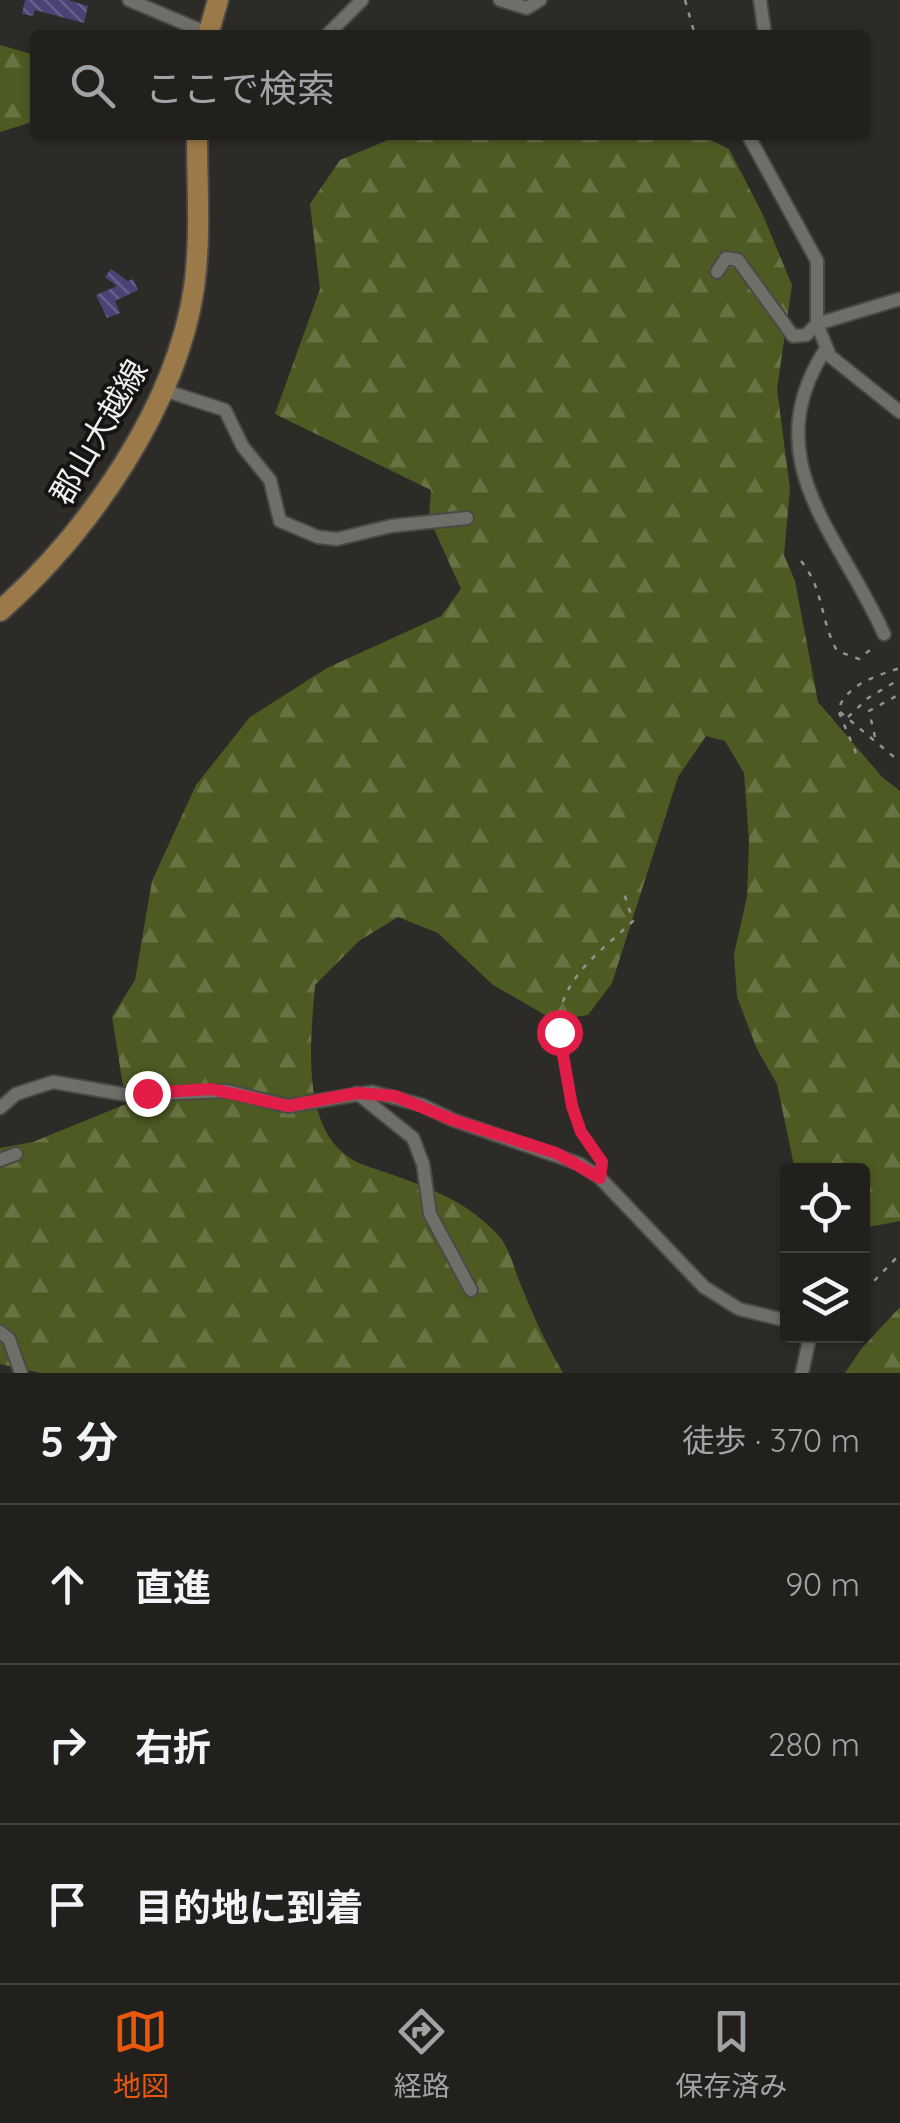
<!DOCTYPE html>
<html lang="ja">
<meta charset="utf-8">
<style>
:root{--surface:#22201d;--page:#2e2d2a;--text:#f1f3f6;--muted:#a2a3a4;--line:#3f3e3b;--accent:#ea580c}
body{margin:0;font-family:Quicksand,"Noto Sans JP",sans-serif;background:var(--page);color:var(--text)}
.controls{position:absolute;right:30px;bottom:30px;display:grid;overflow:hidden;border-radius:10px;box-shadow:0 2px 8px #0004}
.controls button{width:90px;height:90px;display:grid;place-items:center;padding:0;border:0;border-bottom:2px solid var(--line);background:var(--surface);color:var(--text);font:50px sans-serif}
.stop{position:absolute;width:30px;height:30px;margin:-22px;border:8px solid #e11d48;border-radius:50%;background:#fff}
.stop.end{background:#e11d48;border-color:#fff;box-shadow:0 2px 10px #0008}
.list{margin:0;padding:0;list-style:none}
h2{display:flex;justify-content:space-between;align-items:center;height:130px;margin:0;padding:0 40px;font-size:42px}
h2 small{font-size:32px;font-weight:400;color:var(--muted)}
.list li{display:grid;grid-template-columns:65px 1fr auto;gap:30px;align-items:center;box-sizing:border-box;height:160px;padding:0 40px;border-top:2px solid var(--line)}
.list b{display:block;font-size:38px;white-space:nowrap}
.list em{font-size:32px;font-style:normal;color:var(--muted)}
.icon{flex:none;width:55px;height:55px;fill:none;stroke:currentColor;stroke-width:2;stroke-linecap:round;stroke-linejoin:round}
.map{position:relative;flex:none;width:900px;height:1373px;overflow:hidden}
.search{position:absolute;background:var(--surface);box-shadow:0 2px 8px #0004;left:30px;right:30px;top:30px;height:110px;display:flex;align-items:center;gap:25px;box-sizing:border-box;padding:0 35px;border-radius:10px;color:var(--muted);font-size:38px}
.sheet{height:610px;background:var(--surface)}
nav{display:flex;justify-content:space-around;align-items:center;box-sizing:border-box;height:140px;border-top:2px solid var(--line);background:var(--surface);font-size:28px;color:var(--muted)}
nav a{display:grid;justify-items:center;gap:5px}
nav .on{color:var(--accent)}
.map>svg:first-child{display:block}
.forest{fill:url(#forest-firs)}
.building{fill:url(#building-back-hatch)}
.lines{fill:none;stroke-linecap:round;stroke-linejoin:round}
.street-casing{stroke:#4a4945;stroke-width:16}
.primary-casing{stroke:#4a4945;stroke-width:24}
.path{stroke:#94928f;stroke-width:2.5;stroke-dasharray:5 8;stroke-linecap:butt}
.street{stroke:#706e69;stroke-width:12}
.primary{stroke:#9c7948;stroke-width:20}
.route{stroke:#e11d48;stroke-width:12}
.labels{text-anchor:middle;stroke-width:8;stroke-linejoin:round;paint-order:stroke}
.street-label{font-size:32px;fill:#f1efed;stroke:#151412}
</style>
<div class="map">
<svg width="900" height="1373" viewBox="0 0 900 1373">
<defs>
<pattern id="forest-firs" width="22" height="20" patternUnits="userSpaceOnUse" patternTransform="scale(2.5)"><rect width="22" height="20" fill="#4d5b23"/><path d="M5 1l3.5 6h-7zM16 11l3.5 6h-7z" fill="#677343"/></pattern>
<pattern id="building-back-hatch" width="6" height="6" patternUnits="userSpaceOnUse" patternTransform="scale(2.5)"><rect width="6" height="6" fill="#4d4276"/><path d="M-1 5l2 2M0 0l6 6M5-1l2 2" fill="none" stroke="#675e8a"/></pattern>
</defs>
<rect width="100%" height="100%" fill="#2d2b27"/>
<g class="forest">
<polygon points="0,45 35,55 35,121 0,132"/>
<path d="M400,135H701L729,149L762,213L792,285L777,389L790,489L784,555L795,581L818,702L882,777L900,791V1221L863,1228L862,1170H795L777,1084L757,1049L737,997L734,954L747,897L749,841L744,773L725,741L706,736L678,777L612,983L588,1015L554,1020L493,985L438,933L398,917L359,941L315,985C311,1040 297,1140 364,1165C412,1182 462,1195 498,1235C509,1246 514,1269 520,1283C533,1315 546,1344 563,1373H41L0,1364V1148L33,1142L126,1104L112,1017L135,980L152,881L196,785L250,717L327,668L441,616L461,589L429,518L431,490L275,414L320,289L310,204L340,160Z"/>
<polygon points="900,1307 900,1373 845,1373 862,1348"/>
</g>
<g class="building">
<polygon points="25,0 68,0 88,6 84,23 35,10 33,16 22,14"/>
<polygon points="111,269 128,281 133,279 138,290 115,301 120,313 107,318 96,295 117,286 105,277"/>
</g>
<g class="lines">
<g class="street-casing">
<g id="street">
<polyline points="129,0 212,35"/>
<polyline points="500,0 527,8 540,0"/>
<polyline points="760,0 765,35"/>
<polyline points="327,35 362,0"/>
<polyline points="748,135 817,261 817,324 900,299"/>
<polyline points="717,272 726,258 738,260 793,336 806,335 817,324"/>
<polyline points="817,324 830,356 900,412"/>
<path d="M825,350C754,460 841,536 884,634"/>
<polyline points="163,390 225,410 243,447 270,480 280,521 318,537 337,539 391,526 467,518"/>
<polyline points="357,1093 413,1138 423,1164 430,1214 471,1290"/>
<polyline points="0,1108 16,1094 53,1082 128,1095 227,1091 288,1106 372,1092 422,1105 453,1120 580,1164 600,1178 704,1287 739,1309 788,1321"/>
<polyline points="0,1160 16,1154"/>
<polyline points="0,1332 9,1339 21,1373"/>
<polyline points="802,1373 810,1336"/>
</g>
</g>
<g class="primary-casing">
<g id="primary">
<polyline points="208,35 218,0"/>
<path d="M0,611C89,532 176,407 194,288C201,238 197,186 197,135"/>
</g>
</g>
<g class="path">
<polyline points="685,0 695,35"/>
<path d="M801,561C824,589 820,620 837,651L859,659L876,645"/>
<polyline points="840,712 900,762"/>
<polyline points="848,717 868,698 900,679"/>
<polyline points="875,737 869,711 900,694"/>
<path d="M856,753L838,710C847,684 876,676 900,668"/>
<path d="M601,1162L581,1132L572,1106L559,1018C565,974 604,949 633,921L623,890"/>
<polyline points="862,1285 874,1281 900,1254"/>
</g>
<use href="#street" class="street"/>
<use href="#primary" class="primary"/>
</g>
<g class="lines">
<polyline class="route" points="147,1093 211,1089 288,1106 357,1093 395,1096 453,1120 556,1153 600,1178 602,1162 581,1132 572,1106 559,1032"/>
</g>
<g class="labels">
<g class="street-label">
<text transform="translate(99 432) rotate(-60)" y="11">郡山大越線</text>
</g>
</g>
</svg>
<div class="controls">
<button><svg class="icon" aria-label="locate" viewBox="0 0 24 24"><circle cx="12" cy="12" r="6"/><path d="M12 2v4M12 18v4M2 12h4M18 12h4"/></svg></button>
<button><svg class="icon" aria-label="layers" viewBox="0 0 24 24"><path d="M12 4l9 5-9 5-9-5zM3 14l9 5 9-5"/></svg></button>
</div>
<div class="stop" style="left:559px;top:1032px"></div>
<div class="stop end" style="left:147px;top:1093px"></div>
<div class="search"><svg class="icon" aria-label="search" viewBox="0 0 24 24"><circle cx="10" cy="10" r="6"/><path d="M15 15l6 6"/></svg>ここで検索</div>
</div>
<section class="sheet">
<h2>5 分<small>徒歩 · 370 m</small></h2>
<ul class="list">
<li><svg class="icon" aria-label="ahead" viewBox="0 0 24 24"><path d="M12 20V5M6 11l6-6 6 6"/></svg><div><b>直進</b></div><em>90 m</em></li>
<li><svg class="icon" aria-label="right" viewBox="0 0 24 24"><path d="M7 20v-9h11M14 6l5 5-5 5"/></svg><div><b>右折</b></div><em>280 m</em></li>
<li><svg class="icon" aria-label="arrive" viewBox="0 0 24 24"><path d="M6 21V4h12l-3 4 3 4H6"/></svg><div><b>目的地に到着</b></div></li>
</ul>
</section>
<nav>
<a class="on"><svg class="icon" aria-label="map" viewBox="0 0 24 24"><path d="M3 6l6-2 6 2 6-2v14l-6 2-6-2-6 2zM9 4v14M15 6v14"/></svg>地図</a>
<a><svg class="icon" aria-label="directions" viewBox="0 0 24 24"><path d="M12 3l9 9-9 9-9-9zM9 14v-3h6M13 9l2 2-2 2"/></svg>経路</a>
<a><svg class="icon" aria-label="saved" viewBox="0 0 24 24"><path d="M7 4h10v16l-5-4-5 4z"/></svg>保存済み</a>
</nav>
